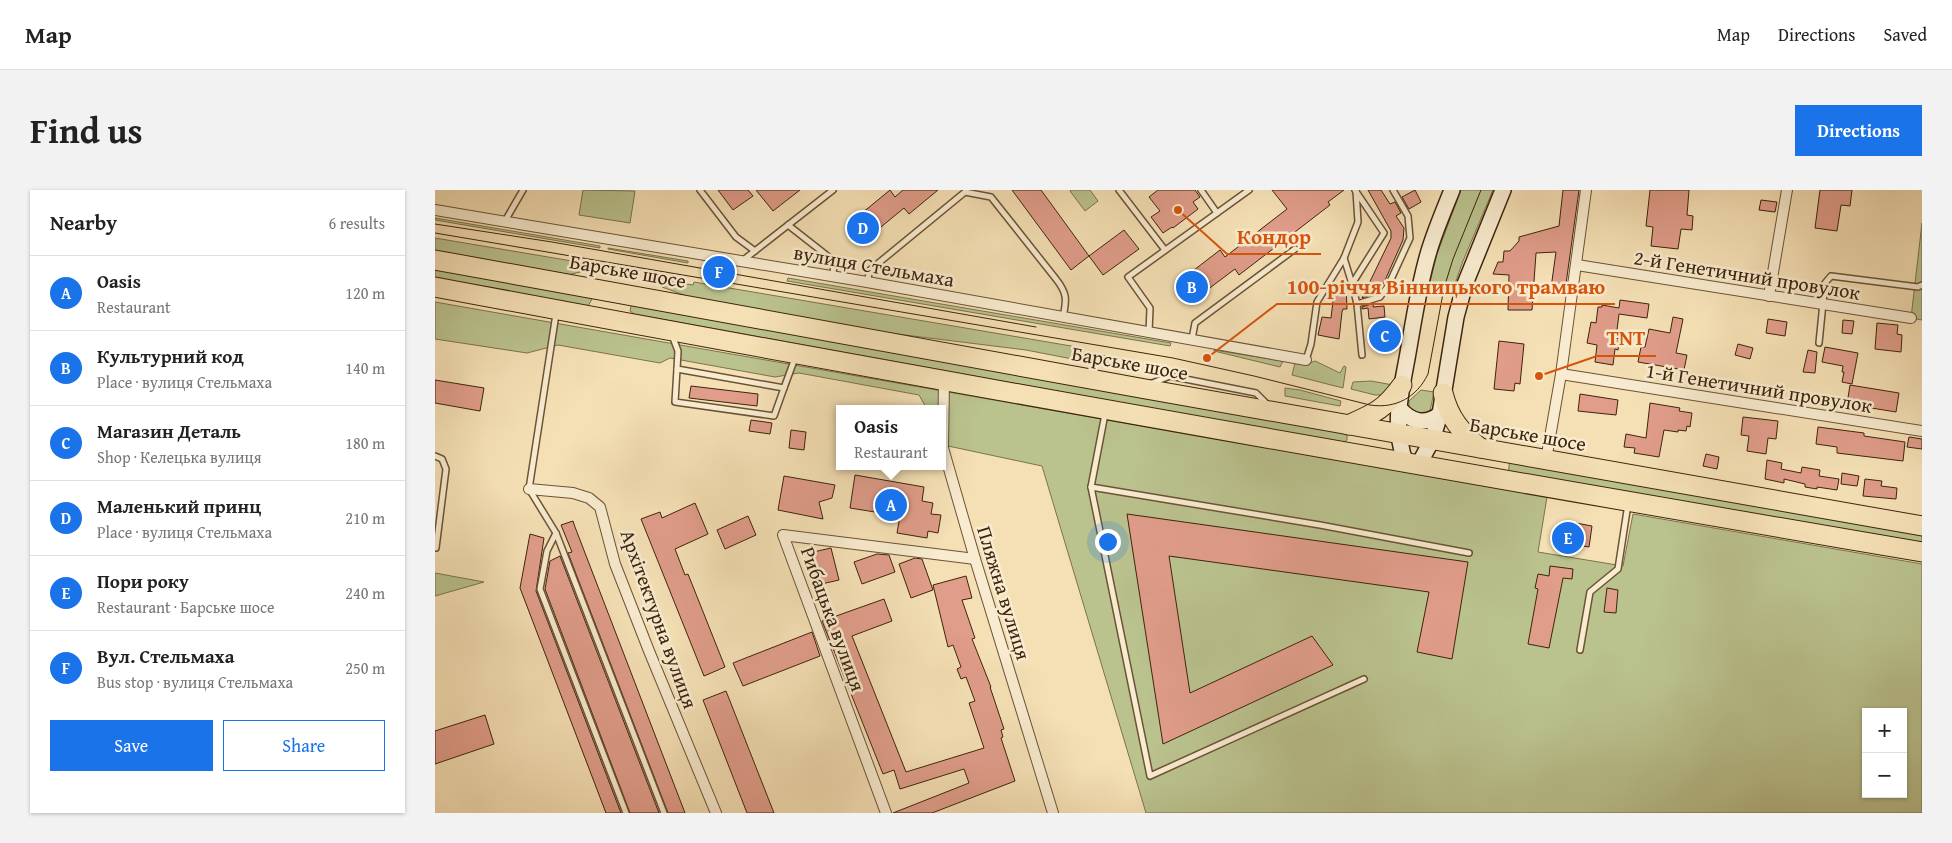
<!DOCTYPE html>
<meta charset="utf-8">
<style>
:root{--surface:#fff;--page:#f2f2f2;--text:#222;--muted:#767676;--line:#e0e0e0;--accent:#1a73e8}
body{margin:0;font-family:"Gentium Book Plus",serif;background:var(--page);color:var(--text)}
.controls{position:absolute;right:15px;bottom:15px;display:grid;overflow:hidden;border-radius:0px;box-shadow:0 1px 4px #0004}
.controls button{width:45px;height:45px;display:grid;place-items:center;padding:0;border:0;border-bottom:1px solid var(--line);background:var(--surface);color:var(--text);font:25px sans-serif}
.you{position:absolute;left:672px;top:351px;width:18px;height:18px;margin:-12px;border:4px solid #fff;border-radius:50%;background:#1a73e8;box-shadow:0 0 0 8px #1a73e833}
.badge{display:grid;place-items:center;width:32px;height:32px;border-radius:50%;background:var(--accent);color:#fff;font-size:16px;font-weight:700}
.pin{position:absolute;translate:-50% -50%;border:2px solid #fff;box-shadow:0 1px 5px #0006}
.popup{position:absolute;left:401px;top:215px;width:110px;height:65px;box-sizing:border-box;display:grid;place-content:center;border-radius:0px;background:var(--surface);filter:drop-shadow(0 1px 4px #0005);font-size:16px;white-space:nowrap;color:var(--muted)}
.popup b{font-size:19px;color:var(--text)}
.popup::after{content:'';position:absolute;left:50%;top:100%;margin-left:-10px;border:10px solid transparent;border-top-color:var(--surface)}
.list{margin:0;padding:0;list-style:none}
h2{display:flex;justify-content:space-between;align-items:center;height:65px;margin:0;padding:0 20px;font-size:21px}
h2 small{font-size:16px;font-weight:400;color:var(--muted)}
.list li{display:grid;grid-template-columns:32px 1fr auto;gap:15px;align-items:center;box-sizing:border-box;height:75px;padding:0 20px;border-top:1px solid var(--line)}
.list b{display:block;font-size:19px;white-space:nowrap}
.list p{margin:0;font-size:16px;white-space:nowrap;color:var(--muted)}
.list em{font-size:16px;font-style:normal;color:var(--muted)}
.actions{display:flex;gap:10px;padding:15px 20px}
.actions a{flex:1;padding:11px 0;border:1px solid var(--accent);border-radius:0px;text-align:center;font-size:18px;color:var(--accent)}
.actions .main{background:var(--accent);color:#fff}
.map{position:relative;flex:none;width:1487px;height:623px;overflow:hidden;border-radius:0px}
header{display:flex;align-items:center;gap:30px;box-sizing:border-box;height:70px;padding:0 25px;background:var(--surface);border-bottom:1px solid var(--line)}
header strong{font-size:24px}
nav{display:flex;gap:28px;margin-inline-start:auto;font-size:18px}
.intro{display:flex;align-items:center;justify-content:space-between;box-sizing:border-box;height:120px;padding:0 30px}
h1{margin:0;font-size:35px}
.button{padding:12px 22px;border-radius:0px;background:var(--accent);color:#fff;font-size:18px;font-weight:700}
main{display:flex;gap:30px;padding:0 30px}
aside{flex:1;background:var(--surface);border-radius:0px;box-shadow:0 1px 4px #0004}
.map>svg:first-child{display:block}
.green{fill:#bac28e;stroke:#7c734d;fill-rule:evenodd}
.building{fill:#e09d8a;stroke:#3d240c}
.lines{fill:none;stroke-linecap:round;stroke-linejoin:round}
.lane-casing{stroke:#6b5336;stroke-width:8}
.street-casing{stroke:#6b5336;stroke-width:12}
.secondary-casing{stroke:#3d240c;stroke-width:18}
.highway-casing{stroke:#3d240c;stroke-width:21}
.lane{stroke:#f8ebcf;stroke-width:5}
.street{stroke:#f8ebcf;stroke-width:10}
.secondary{stroke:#f8ebcf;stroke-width:15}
.highway{stroke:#f5e0b5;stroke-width:19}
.tram{stroke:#3d240c;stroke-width:1}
.labels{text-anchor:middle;stroke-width:5;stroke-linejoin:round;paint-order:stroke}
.street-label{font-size:20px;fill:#3d240c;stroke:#f8ebcf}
.leader{fill:none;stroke:#d7540c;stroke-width:2}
.callout-dot{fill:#d7540c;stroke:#f8ebcf;stroke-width:2}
.callout-label{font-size:21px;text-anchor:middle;font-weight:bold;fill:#d7540c;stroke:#f8ebcf;stroke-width:5;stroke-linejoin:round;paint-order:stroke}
</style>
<header>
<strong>Map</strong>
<nav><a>Map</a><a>Directions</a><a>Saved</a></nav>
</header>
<div class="intro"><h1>Find us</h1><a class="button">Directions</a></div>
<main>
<aside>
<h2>Nearby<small>6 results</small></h2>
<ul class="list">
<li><span class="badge">A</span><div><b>Oasis</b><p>Restaurant</p></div><em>120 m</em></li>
<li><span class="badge">B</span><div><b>Культурний код</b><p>Place · вулиця Стельмаха</p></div><em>140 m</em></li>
<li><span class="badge">C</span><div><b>Магазин Деталь</b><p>Shop · Келецька вулиця</p></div><em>180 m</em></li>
<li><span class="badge">D</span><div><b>Маленький принц</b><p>Place · вулиця Стельмаха</p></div><em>210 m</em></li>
<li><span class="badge">E</span><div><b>Пори року</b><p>Restaurant · Барське шосе</p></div><em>240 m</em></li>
<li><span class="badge">F</span><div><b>Вул. Стельмаха</b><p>Bus stop · вулиця Стельмаха</p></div><em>250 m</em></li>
</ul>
<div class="actions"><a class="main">Save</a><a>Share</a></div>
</aside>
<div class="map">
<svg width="1487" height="623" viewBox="0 0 1487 623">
<rect width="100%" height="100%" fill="#f5e0b5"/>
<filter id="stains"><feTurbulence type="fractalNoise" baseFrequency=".004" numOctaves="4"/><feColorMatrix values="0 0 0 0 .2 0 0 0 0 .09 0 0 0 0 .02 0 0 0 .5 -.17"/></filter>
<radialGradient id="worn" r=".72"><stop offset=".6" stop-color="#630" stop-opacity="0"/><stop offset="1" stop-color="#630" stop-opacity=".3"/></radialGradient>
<g class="green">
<polygon points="148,0 200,1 195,33 144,25"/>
<polygon points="637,0 655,0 663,11 650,21 635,1"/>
<polygon points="1026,0 1058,0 1028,71 1016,105 993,100 1002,64"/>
<polygon points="0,28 165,56 165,58 0,30"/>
<polygon points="1487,33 1487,130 1476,128"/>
<polygon points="0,48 155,74 153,80 133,85 0,62"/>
<polygon points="173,58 253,71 253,73 173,59"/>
<polygon points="0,77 154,105 157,109 153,116 0,89"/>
<polygon points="353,88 736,153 735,156 352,91"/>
<polygon points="228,90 258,95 259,92 648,158 647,162 697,170 694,174 684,178 591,160 454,143 260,109 227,97"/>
<path d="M0,112L1112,307L1103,362L1188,376L1198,324L1487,374V623H711L607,276L513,256L507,245V219H492L484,205L364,183L340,187L235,168L225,173L123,155L92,163L0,149ZM1431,522H1468V604H1431Z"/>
<polygon points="201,114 909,242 912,245 912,250 907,253 199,124 195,121 196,116"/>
<polygon points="779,160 848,171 845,177 779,161"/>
<polygon points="880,171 905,183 909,176 911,177 908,198 857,185 860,173 870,175"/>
<polygon points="936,191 958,195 951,205 940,205 916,199 918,192"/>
<polygon points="850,198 865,200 906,211 905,216 850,206"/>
<polygon points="986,200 999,202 995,221 987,227 974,218 974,211"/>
<polygon points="1075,263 1487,336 1487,362 1073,290"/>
<polygon points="0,383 49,392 0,406"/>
</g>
<g class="building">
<polygon points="283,0 313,0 318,6 298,20"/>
<polygon points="321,0 365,0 338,21"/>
<polygon points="455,0 460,7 468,0 503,0 474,24 469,18 435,46 421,28"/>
<polygon points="577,0 606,0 654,66 689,40 704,59 668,85 654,66 636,80"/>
<polygon points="723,0 760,0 765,7 758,12 763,19 738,38 737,37 728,43 716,27 725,21 714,7"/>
<polygon points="837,0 909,0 893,12 895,15 804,85 800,79 764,106 750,87 785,60 790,67 852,19"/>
<polygon points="933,0 946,0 955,14 960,12 966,23 961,26 969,38 968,50 947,97 942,103 927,108 956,48 956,41"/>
<polygon points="980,0 986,12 974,19 967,7"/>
<polygon points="1128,0 1144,0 1130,101 1116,98 1121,62 1101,63 1097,120 1073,120 1074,85 1058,84 1063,72 1068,72 1069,61 1075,61 1084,51 1084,47 1124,36"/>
<polygon points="1215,0 1254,0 1252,25 1258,26 1257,40 1246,39 1243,59 1216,56 1218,37 1211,36"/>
<polygon points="1385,0 1417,0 1415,16 1406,15 1402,41 1380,38"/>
<polygon points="1326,10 1342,12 1340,22 1324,20"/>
<polygon points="900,94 911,94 912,119 908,119 907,122 904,149 883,145 887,127 896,128"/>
<polygon points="1185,110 1214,114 1212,128 1184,124 1181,148 1185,149 1183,160 1180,159 1178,175 1160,172 1162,155 1152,153 1156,132 1161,133 1163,117 1167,117 1167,115 1184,118"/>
<polygon points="939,113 938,117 949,116 950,127 934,129 933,118 927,119 927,117"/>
<polygon points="1238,127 1248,129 1241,163 1252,165 1249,180 1203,172 1206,157 1210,157 1214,139 1235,143"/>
<polygon points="1333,129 1352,132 1350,146 1331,143"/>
<polygon points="1408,130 1419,131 1417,144 1407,143"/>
<polygon points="954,131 956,157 945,158 942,132"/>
<polygon points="1442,133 1463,135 1462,144 1467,145 1466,162 1440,159"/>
<polygon points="1064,151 1089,154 1085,194 1080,193 1079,201 1059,199"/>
<polygon points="1303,154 1318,158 1315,169 1300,165"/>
<polygon points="1390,157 1423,163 1417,194 1407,192 1409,182 1407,182 1408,176 1387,172"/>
<polygon points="1373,160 1382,162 1380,183 1368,182"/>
<polygon points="0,190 49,198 45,221 0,213"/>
<polygon points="1415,195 1464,203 1461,222 1412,214"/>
<polygon points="256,196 323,204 322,216 254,208"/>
<polygon points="1145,204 1183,210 1181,225 1143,221"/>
<polygon points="1215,213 1245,218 1244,221 1257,223 1255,237 1252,236 1251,241 1243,240 1243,242 1229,240 1224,267 1199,263 1200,258 1189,257 1191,244 1211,248"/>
<polygon points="1308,227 1343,231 1341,249 1333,248 1331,264 1312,261 1314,246 1306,245"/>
<polygon points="316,230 337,233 335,244 314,241"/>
<polygon points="1383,237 1429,243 1429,246 1470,252 1468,271 1402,263 1402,257 1381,254"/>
<polygon points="356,240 371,242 369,260 354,258"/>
<polygon points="1474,247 1487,249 1487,259 1472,257"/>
<polygon points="1271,264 1284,267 1282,279 1268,276"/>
<polygon points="1332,270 1347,273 1346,279 1366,283 1367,277 1385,280 1384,286 1404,289 1402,300 1382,297 1382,299 1370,297 1370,294 1349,289 1349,293 1330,289"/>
<polygon points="1407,283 1424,286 1422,296 1406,294"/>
<polygon points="420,285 489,297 487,311 498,313 496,324 506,325 503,343 493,341 492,348 462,343 465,326 415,318"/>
<polygon points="349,286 400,295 397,308 384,312 388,329 343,320"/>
<polygon points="1430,289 1447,291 1446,296 1462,298 1461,309 1428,306"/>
<polygon points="260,313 273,344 240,359 250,385 253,384 290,477 269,486 206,329 225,322 227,328"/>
<polygon points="692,324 1033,372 1017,469 982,462 994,402 734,366 755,503 877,446 898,475 728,554"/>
<polygon points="313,326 321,345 290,359 282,340"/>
<polygon points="138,331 140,337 250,623 233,623 133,363 137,362 126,335"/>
<polygon points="1130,331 1157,336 1154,357 1122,352 1124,342 1128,343"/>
<polygon points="95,344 109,348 101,401 186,623 171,623 85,398"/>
<polygon points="396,358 404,390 382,395 374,363"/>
<polygon points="442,364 454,365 460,382 427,394 419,372"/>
<polygon points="125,366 224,623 195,623 110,399 115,371"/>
<polygon points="480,368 487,369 498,400 476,408 464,374"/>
<polygon points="1115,376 1138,379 1137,389 1128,388 1114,458 1093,454 1103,399 1100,398 1103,384 1114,386"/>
<polygon points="531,386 537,408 527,410 540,448 537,449 556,497 555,497 569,539 566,540 568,547 566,548 580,591 497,623 458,623 534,593 529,579 465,599 459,580 448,584 387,431 449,409 457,431 417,446 471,582 549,558 534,513 540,511 531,487 526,489 522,479 526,477 518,455 513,457 498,395"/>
<polygon points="1172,398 1183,400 1181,423 1169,422"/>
<polygon points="377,442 385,466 308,496 298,473"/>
<polygon points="291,501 339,623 312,623 268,510"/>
<polygon points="50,525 59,554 0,574 0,541"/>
</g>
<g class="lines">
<g class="lane-casing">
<g id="lane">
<polyline points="265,0 301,47 320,61"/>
<polyline points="684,0 730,60"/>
<polyline points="766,0 782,23"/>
<polyline points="920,0 949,43 917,94 922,114 945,107 953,96 975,48 973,26 958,0"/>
<polyline points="70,31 88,0"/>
<polyline points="353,35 399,71 398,86"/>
<polyline points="909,68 917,94"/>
<polyline points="307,71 398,0"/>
<path d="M432,92L435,80L530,2L556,7L621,89C632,103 632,109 628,127"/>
<polyline points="922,114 927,165"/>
<polyline points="121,124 94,299 121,343 229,623"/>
<polyline points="714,142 715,118 693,87 814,0"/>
<polyline points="237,145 243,161 242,179 349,198 360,168"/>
<polyline points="757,149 760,133 860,59"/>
<polyline points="1384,153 1390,93 1396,86 1483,97 1487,95"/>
<polyline points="871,170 876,154 882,112 909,68 923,32 921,1"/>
<polyline points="242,179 240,212 339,226 349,198"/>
<polyline points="715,194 735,186 821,203 833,215"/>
<polyline points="0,266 7,269 11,279 1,358"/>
<polyline points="656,297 670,224"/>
<polyline points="121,343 112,361 105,399 191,623"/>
<polyline points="1145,460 1155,402 1183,379 1193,314"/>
<polyline points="929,489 715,586 656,297 885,335 1034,363"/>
</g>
</g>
<g class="street-casing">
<g id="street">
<polyline points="0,20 432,92 871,170"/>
<polyline points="1142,75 1476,128"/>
<polyline points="1334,106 1352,0"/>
<polyline points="1126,184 1487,241"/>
<polyline points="509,190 508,258 540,369 618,623"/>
<polyline points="1111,270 1126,184 1151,0"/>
<polyline points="94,299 138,303 154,308 165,317 180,374 214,461 281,623"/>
<polyline points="451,623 348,345 540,369"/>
</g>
</g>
<g class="secondary-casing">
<g id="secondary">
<path d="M964,218C976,232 990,236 1005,224"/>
<path d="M970,272C957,232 966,203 973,163C979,129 984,94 994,61C1000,41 1009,20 1017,0"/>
<polyline points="984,274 997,250 1005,224 1021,127 1030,94 1068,0"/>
</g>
</g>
<g class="highway-casing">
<g id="highway">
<polyline points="0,70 705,198 1487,336"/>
<path d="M0,97C495,190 991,277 1487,362"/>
<path d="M1008,203C1014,228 1026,242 1045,258"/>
<path d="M913,235C940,223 950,219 967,195"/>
</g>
</g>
<use href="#lane" class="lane"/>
<use href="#street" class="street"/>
<use href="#secondary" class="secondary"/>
<use href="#highway" class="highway"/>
<g class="tram">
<polyline points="0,34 117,52 601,137"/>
<path d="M0,43L738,168L819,186L935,215C961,219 982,207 993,184L1009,98L1018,69L1046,0"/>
</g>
</g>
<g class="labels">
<g class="street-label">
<text transform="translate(439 76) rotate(10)" y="7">вулиця Стельмаха</text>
<text transform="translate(193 81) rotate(10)" y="7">Барське шосе</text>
<text transform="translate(1312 85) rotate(9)" y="7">2-й Генетичний провулок</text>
<text transform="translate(695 173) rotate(10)" y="7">Барське шосе</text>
<text transform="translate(1324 198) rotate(9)" y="7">1-й Генетичний провулок</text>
<text transform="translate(1093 244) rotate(10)" y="7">Барське шосе</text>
<text transform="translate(569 403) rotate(73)" y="7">Пляжна вулиця</text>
<text transform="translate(224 429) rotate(70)" y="7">Архітектурна вулиця</text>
<text transform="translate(398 429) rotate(70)" y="7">Рибацька вулиця</text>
</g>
</g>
<path class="leader" d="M743 20L792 64H886M772 168L842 114H1180M1104 186L1162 166H1221"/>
<g class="callout-dot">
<circle cx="743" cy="20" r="5"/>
<circle cx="772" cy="168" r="5"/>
<circle cx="1104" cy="186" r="5"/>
</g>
<g class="callout-label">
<text x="839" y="54">Кондор</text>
<text x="1011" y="104">100-річчя Вінницького трамваю</text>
<text x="1191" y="155">TNT</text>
</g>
<rect width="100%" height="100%" filter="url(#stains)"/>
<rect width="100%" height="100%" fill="url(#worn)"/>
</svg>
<div class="controls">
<button>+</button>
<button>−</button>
</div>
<div class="you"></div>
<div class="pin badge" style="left:456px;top:315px">A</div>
<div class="popup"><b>Oasis</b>Restaurant</div>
<div class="pin badge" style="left:757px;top:97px">B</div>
<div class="pin badge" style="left:950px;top:146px">C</div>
<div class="pin badge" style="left:428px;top:38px">D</div>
<div class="pin badge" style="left:1133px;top:348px">E</div>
<div class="pin badge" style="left:284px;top:82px">F</div>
</div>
</main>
